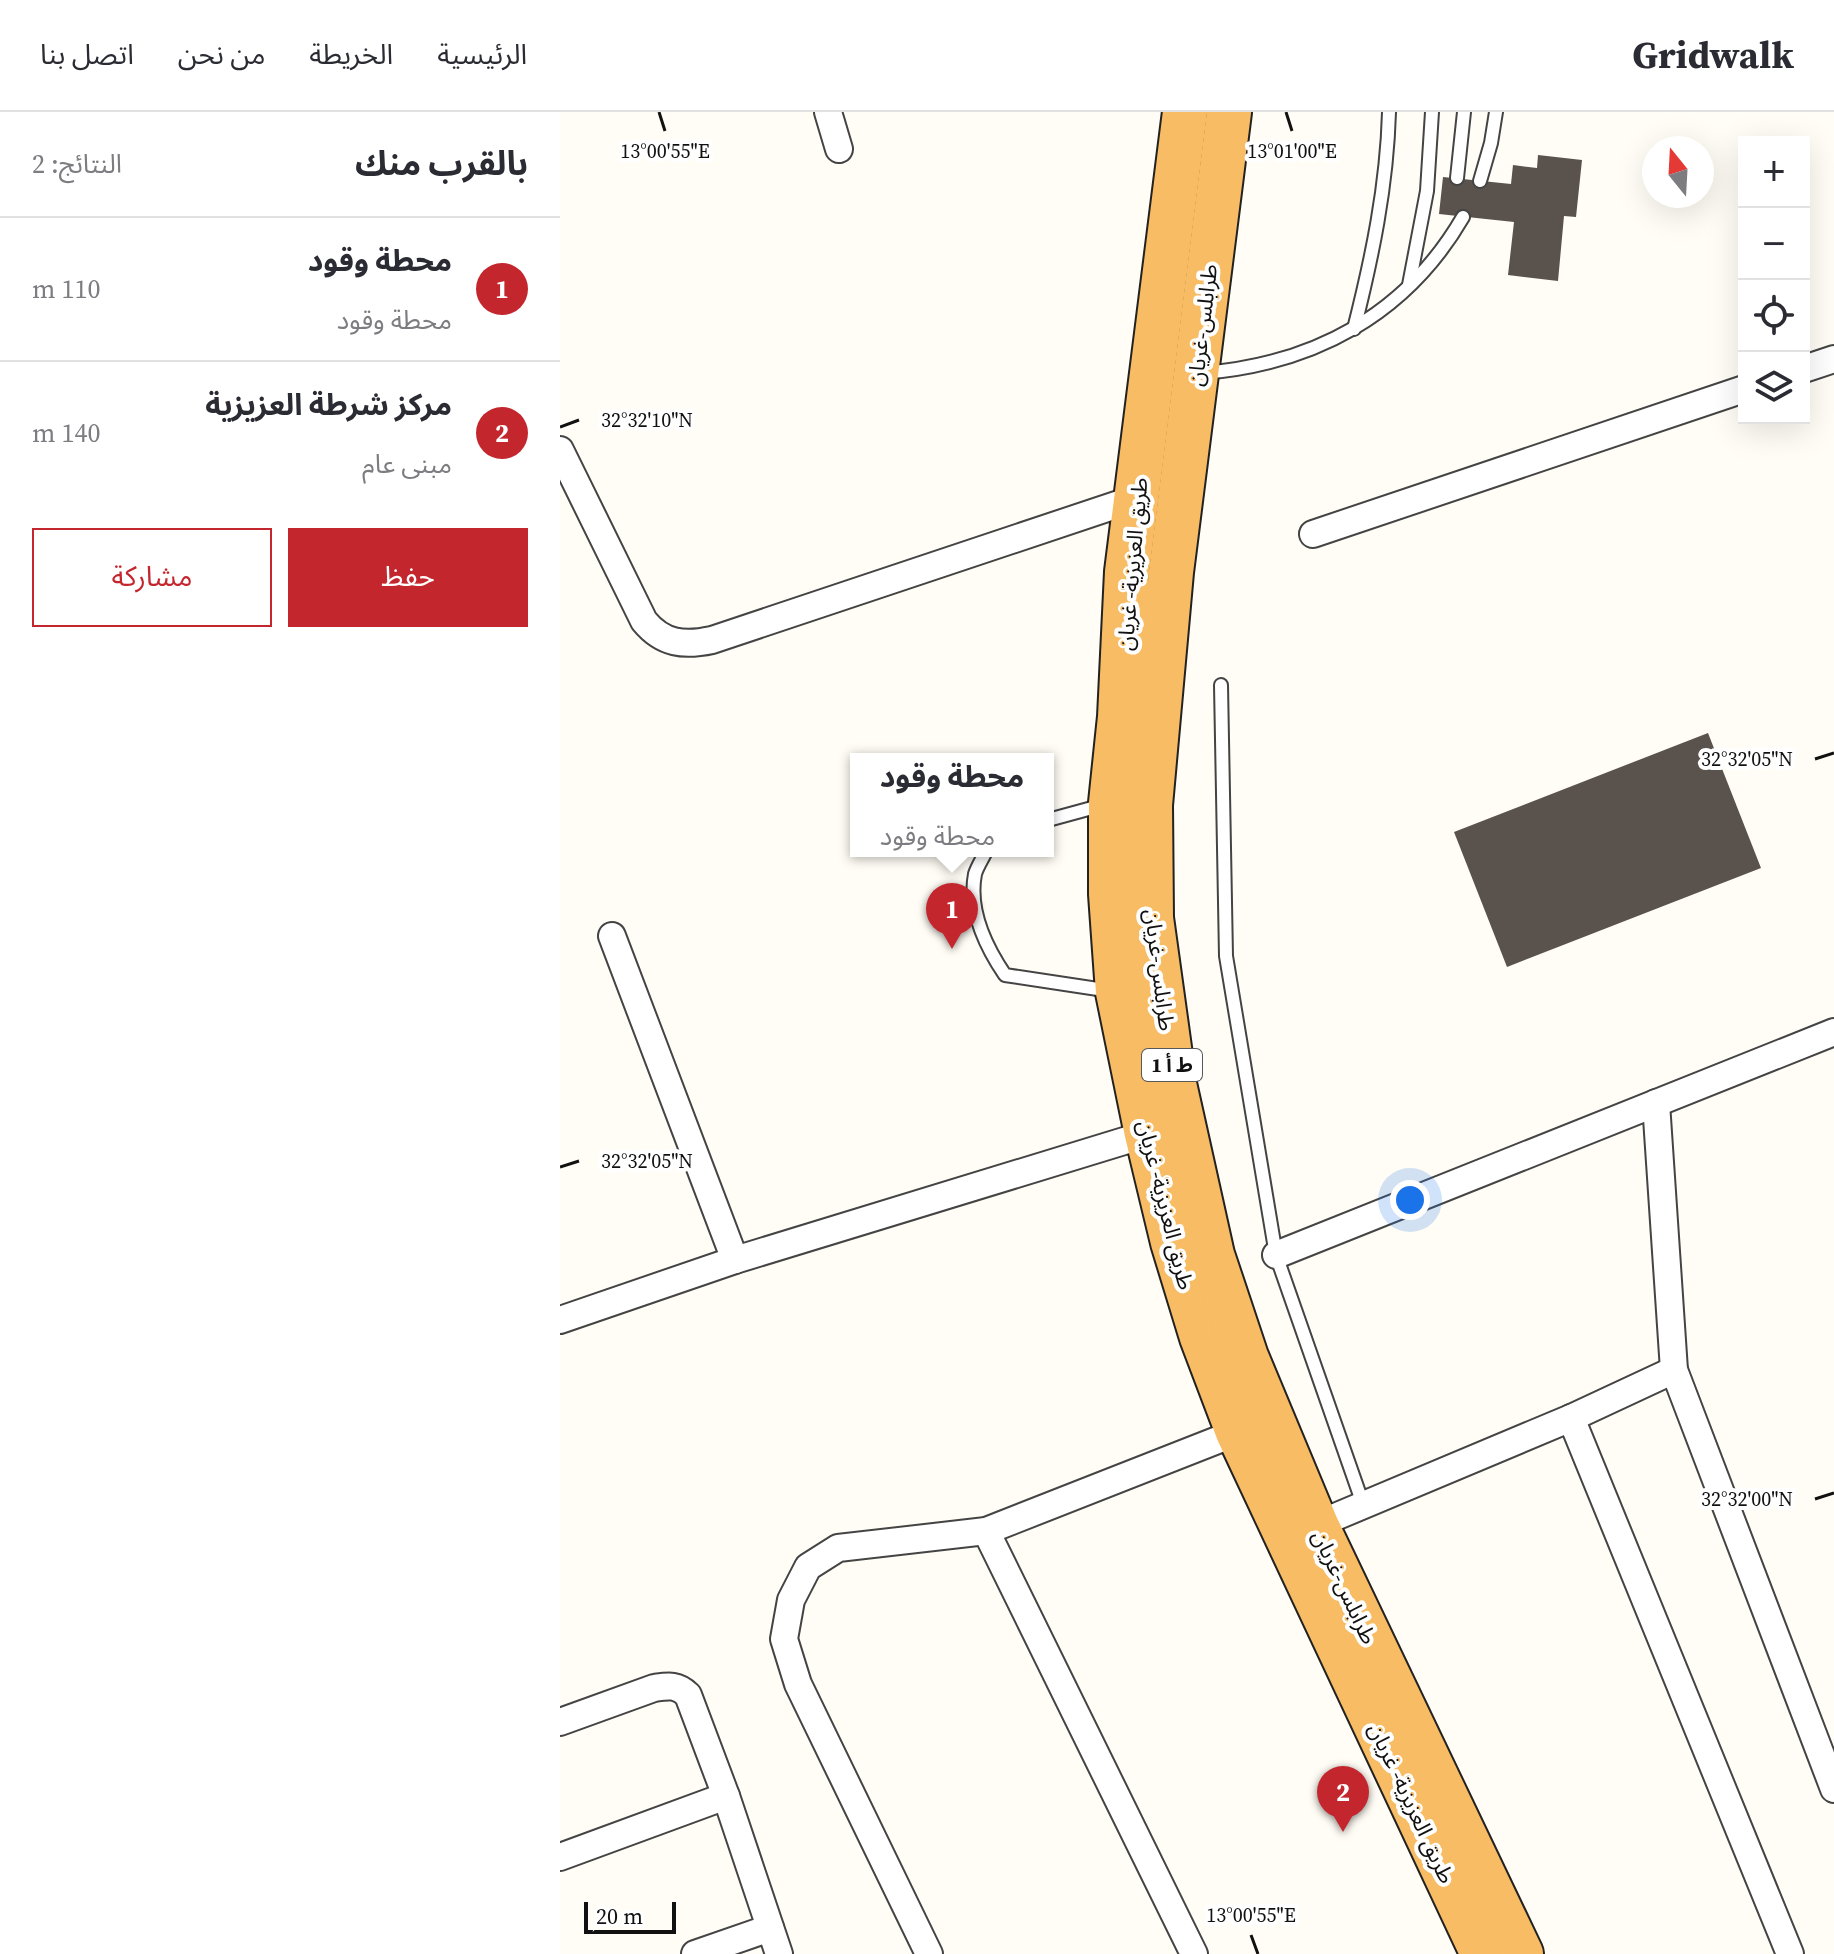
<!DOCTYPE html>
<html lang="ar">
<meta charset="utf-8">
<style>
:root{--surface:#fff;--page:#f7f7f7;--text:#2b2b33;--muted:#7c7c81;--line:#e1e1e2;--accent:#c4262e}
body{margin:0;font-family:"Source Serif 4","Noto Sans Arabic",serif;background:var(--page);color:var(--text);direction:rtl}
.controls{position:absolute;right:24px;top:24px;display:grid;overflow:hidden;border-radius:0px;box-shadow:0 8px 32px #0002}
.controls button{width:72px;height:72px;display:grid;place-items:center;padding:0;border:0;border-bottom:2px solid var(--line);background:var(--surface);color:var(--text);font:40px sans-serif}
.compass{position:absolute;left:1082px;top:24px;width:72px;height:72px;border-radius:50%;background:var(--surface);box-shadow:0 8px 32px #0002;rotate:342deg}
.scale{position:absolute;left:24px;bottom:20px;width:92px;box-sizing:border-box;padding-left:8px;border:4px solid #111;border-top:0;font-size:22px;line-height:28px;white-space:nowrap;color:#111;-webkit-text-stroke:6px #fff;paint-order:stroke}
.you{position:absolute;left:850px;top:1088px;width:28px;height:28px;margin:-20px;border:6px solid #fff;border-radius:50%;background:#1a73e8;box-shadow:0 0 0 12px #1a73e833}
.badge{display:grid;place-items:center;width:52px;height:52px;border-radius:50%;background:var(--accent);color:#fff;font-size:26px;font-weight:700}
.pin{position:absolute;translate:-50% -66px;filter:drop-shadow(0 2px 4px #0008)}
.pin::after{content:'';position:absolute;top:42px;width:28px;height:24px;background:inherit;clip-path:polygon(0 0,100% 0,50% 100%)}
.popup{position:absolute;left:290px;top:641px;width:204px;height:104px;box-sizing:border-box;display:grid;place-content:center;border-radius:0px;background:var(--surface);filter:drop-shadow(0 2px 6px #0005);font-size:26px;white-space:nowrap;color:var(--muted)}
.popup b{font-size:30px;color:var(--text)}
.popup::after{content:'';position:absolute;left:50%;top:100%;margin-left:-16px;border:16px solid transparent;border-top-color:var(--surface)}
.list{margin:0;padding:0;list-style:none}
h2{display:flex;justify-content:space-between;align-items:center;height:104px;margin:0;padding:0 32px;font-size:34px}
h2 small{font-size:26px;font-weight:400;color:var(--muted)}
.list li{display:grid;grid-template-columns:52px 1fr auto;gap:24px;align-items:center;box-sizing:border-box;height:144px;padding:0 32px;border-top:2px solid var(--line)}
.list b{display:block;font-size:30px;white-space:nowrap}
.list p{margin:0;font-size:26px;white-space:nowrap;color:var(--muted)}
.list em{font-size:26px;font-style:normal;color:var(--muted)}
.actions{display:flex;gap:16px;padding:24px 32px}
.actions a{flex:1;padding:18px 0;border:2px solid var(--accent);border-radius:0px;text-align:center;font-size:28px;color:var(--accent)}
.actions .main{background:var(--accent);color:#fff}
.icon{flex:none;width:44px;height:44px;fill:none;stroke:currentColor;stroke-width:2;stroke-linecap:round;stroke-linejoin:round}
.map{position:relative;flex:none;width:1274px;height:1842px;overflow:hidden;direction:ltr}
header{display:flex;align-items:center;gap:48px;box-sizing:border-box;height:112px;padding:0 40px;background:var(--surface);border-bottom:2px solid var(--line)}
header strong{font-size:38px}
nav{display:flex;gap:44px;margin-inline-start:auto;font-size:28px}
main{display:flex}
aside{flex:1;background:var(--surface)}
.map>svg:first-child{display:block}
.building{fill:#5a524d}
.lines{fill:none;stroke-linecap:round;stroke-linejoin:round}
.service-casing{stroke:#444;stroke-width:16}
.minor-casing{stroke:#444;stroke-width:30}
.trunk-casing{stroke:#222;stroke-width:48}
.service{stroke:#fff;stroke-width:12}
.minor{stroke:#fff;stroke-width:26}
.trunk{stroke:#f7bc64;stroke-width:44}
.ticks{fill:none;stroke:#111;stroke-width:3}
.labels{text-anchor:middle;stroke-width:8;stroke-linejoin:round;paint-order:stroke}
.shield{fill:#fff;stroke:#585858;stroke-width:2}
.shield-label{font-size:20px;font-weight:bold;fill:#111}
.street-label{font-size:22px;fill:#111;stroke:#fff}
.ticks-label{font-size:20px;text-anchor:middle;fill:#111;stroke:#fff;stroke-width:8;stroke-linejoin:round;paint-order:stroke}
</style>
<header>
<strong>Gridwalk</strong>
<nav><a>الرئيسية</a><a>الخريطة</a><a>من نحن</a><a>اتصل بنا</a></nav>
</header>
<main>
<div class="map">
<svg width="1274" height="1842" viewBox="0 0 1274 1842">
<rect width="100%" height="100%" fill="#fffdf5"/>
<g class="building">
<polygon points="978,43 1022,48 1016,105 1004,104 998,169 948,163 954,110 879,102 883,65 951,72 953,53 977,56"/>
<polygon points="1148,621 1201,756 947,855 894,720"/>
</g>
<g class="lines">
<g class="service-casing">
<g id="service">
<polyline points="897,66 904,0"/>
<polyline points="920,69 931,31 936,0"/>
<polyline points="849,173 867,79 872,0"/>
<path d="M794,217C812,146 827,74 829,0"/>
<path d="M643,261C754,252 846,203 903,105"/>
<polyline points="661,573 666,844 716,1143 803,1392"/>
<polyline points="488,708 543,693"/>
<path d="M426,739C423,746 417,755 415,762C408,798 426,835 445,863L551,879"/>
</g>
</g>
<g class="minor-casing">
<g id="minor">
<polyline points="268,0 279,37"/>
<polyline points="1244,257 1274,247"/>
<path d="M0,338L84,509C103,532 124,534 152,528L577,386"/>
<polyline points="753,422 1184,277"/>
<polyline points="52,824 175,1148"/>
<polyline points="1096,991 1114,1258 1274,1677"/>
<polyline points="716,1143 1274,920"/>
<polyline points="0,1208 175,1148 587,1022"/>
<polyline points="1011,1306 1230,1842"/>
<polyline points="756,1413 1011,1306 1114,1258"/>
<polyline points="426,1419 634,1842"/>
<path d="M0,1610L94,1576C108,1574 117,1572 128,1583L166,1684L219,1842"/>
<polyline points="0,1745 166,1684"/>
<polyline points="135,1842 210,1816"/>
<polyline points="369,1842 238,1572 224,1527 231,1488 248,1455 278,1436 426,1419 678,1320"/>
</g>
</g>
<g class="trunk-casing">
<g id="trunk">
<polyline points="625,0 567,460 560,605 551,691 551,782 558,880 587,1022 613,1130 642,1225 678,1320 923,1842"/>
<polyline points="669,0 611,460 590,693 591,806 614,972 652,1143 686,1245 756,1413 961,1842"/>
</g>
</g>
<use href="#service" class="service"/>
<use href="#minor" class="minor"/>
<use href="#trunk" class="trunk"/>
</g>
<path class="ticks" d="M99,0L105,19M726,0L732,19M0,315L19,308M1255,647L1274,641M0,1055L19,1049M1255,1387L1274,1381M691,1823L698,1842"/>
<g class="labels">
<rect class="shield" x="582" y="937" width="60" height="32" rx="6"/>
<g class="shield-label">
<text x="612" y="960">ط أ 1</text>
</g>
<g class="street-label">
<text transform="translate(642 213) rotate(-83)" y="8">طرابلس-غريان</text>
<text transform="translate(572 452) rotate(-85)" y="8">طريق العزيزية- غريان</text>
<text transform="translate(600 858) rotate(83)" y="8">طرابلس-غريان</text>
<text transform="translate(606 1093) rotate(76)" y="8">طريق العزيزية- غريان</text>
<text transform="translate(785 1475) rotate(65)" y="8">طرابلس-غريان</text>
<text transform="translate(852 1691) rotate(65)" y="8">طريق العزيزية- غريان</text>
</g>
</g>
<g class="ticks-label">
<text x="105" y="46">13°00'55"E</text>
<text x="732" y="46">13°01'00"E</text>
<text x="87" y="315">32°32'10"N</text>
<text x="1187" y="654">32°32'05"N</text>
<text x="87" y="1056">32°32'05"N</text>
<text x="1187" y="1394">32°32'00"N</text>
<text x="691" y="1810">13°00'55"E</text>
</g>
</svg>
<div class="controls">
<button>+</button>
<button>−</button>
<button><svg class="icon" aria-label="locate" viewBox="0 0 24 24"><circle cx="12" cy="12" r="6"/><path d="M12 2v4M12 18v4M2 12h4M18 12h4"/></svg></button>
<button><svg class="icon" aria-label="layers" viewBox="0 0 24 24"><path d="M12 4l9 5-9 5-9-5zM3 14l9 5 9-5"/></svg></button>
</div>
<svg class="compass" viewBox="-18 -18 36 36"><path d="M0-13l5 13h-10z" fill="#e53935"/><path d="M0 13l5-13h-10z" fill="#7c7c81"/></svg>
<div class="scale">20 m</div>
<div class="you"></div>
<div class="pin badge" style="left:392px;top:837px">1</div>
<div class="popup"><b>محطة وقود</b>محطة وقود</div>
<div class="pin badge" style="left:783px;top:1720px">2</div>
</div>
<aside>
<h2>بالقرب منك<small>النتائج: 2</small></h2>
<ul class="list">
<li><span class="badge">1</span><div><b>محطة وقود</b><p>محطة وقود</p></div><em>110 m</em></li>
<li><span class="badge">2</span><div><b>مركز شرطة العزيزية</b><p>مبنى عام</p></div><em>140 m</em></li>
</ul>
<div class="actions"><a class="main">حفظ</a><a>مشاركة</a></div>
</aside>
</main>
